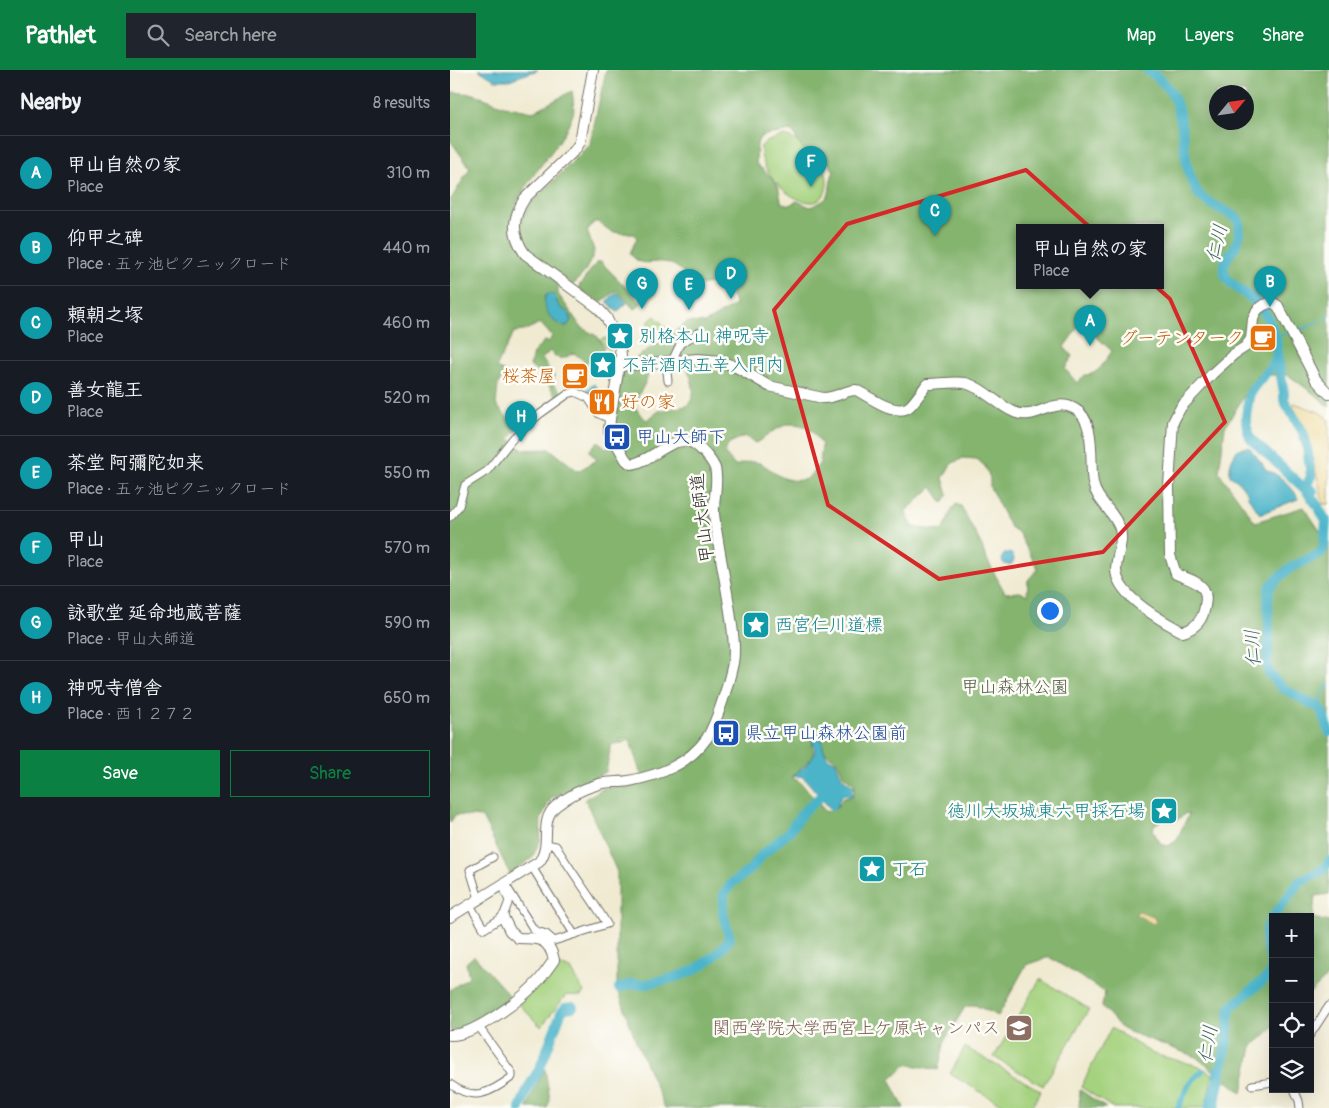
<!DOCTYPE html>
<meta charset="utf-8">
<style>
:root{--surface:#171b24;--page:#20242c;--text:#f1f3f6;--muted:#9ea1a6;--line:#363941;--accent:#0b8043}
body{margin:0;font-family:Pangolin,"Klee One",sans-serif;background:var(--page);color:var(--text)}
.controls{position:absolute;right:15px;bottom:15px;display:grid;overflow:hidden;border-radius:0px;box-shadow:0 5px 20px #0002}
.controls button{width:45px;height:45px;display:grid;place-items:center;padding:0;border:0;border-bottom:1px solid var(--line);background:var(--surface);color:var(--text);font:25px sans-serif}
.compass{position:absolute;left:759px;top:15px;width:45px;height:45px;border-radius:50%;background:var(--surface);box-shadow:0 5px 20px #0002;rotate:61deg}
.you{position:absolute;left:599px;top:540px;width:18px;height:18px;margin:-12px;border:4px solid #fff;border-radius:50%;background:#1a73e8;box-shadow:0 0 0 8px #1a73e833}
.badge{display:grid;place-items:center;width:32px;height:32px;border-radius:50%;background:var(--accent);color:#fff;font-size:16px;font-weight:700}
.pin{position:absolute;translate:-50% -41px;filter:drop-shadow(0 1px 2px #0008)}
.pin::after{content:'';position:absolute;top:26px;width:18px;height:15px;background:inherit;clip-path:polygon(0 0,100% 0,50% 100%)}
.popup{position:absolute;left:566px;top:154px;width:148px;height:65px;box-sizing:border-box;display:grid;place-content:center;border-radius:0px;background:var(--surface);filter:drop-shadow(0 1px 4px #0005);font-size:16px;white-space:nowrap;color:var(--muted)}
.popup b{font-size:19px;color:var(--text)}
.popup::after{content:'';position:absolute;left:50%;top:100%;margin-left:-10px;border:10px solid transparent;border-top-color:var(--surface)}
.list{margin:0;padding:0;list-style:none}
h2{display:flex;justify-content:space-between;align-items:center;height:65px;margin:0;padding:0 20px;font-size:21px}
h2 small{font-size:16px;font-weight:400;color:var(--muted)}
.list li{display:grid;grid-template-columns:32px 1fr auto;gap:15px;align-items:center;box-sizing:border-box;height:75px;padding:0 20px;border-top:1px solid var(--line)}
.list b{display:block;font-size:19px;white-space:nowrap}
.list p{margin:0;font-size:16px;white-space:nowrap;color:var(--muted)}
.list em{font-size:16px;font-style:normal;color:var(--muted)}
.actions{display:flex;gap:10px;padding:15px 20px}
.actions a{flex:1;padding:11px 0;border:1px solid var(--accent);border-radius:0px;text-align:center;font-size:18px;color:var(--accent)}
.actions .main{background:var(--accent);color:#fff}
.icon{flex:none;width:28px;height:28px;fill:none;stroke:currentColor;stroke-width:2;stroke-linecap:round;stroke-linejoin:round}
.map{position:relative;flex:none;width:879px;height:1038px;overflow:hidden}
header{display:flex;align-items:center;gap:30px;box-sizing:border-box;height:70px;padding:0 25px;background:var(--accent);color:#fff}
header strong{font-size:24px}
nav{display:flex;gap:28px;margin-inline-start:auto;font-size:18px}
.search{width:350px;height:45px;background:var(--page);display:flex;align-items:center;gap:12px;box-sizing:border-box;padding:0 18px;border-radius:0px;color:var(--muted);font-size:19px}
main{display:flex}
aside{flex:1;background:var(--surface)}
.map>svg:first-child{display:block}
.green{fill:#a5d27f;stroke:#687e55}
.forest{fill:#84b46e;stroke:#58704c;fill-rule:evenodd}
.sand{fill:#eeda9e;stroke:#8c8264}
.water{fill:#4bb4c9;stroke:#3b707a}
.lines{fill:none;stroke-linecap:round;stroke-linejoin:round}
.stream{stroke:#4bb4c9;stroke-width:2}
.canal{stroke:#4bb4c9;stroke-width:6}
.river{stroke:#4bb4c9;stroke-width:10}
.street-casing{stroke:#706e65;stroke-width:9}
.secondary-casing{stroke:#706e65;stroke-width:12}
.street{stroke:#fff;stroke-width:7}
.secondary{stroke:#fff;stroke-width:10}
.marked{fill:none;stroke:#d62828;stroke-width:4;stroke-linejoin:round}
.labels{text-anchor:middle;stroke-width:5;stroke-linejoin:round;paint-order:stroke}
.culture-label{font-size:18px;fill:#0d838f;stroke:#fdfcf7;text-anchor:start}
.food-label{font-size:18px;fill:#c56008;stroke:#fdfcf7;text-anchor:end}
.transit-label{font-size:18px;fill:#164399;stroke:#fdfcf7;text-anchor:start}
.street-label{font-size:18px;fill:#2b2b2b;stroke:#fdfcf7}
.park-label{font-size:18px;fill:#505d44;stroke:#fdfcf7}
.education-label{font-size:18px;fill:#785e54;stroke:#fdfcf7;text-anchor:end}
.water-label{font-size:19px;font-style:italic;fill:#38626a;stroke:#fdfcf7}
</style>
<header>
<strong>Pathlet</strong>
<div class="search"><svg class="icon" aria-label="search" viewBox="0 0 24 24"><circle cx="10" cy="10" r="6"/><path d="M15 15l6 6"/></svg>Search here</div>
<nav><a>Map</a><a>Layers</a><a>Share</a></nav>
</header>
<main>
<aside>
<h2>Nearby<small>8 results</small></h2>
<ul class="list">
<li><span class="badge" style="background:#0f9aa8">A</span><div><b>甲山自然の家</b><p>Place</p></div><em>310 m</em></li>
<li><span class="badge" style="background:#0f9aa8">B</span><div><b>仰甲之碑</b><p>Place · 五ヶ池ピクニックロード</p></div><em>440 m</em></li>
<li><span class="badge" style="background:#0f9aa8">C</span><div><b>頼朝之塚</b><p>Place</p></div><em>460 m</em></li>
<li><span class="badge" style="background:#0f9aa8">D</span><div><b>善女龍王</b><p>Place</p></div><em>520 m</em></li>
<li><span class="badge" style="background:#0f9aa8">E</span><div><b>茶堂 阿彌陀如来</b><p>Place · 五ヶ池ピクニックロード</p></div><em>550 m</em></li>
<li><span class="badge" style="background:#0f9aa8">F</span><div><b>甲山</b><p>Place</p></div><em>570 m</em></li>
<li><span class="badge" style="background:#0f9aa8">G</span><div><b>詠歌堂 延命地蔵菩薩</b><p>Place · 甲山大師道</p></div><em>590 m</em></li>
<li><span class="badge" style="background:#0f9aa8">H</span><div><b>神呪寺僧舎</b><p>Place · 西１２７２</p></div><em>650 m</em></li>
</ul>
<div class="actions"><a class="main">Save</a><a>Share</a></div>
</aside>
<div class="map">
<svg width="879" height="1038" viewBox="0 0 879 1038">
<rect width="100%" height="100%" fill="#fdfcf7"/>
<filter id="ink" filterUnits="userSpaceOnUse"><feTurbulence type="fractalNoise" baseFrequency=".02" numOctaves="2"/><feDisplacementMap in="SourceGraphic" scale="10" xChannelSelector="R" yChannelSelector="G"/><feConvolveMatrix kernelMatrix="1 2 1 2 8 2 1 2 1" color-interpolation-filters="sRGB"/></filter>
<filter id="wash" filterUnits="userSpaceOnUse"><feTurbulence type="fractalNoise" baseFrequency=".0096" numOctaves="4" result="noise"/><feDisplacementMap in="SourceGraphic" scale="20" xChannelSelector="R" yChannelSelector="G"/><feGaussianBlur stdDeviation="1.12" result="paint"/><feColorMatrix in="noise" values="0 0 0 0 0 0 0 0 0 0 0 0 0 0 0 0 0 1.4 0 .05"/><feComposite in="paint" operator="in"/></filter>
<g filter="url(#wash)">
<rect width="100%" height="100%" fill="#f0ead1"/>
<g class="green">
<path d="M332,66C345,66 354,78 363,86C368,91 373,94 375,101C380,112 376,134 360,132C336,130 308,99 311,76L316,72Z"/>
<polygon points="205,246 219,261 211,268 197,253"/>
<polygon points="160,267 162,268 165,275 159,281 151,271 152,269"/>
<polygon points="106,894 121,899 134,922 131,926 116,925 91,957 69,934"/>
<polygon points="590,909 639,939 593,1016 544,987"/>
<polygon points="661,958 703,984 749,996 763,1004 755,1038 663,1038 631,1017"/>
<polygon points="515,977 591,1021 581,1038 558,1038 500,1004"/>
</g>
<g class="forest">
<path d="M156,0H879V337L867,326L838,305H807L775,357L769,402L805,452L854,437L870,461L879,456V824L865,826L863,848L879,852V905L860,923V847H823V957L802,977L792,1023L746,987L672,959L652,936L655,922L599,887L576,895L548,946L525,935L515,937L495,970L488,1000L457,994L440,1009L454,1038H215L186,971L167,917V802L135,729L152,719L193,711L180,671L161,675L156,702L101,728L91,748L90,771L82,788L60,804L32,747L5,745L0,753V131L20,98L0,70V22L24,24L54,36L83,42L122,21C123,28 125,38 123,44C110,85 58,118 61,163L107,213L108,216V224L131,257L148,267L154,278C152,284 143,292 137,293L124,283C112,289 110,292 100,281L92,289L104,306L103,314L112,323L107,327L93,307L80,296L83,283L94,271L99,272L102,266L90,253L74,261L64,262L46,298L55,302L48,315L46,335L68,360L59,368L73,380L100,379L128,401L147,390L139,381L148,371L157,379L173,374L163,359L171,303L174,301L198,298L200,300L195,313L184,334C186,340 192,347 197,350L209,341L236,336C251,325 239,304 234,290H183L238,252L255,253L285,235L284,229L272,212L246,215C238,208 230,197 221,194C205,187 192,201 180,183L187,168L183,164L162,162L148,152H144L137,161L144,180L143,186L134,203L123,215L78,181L69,166L70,150L82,132L140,74ZM766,22H796V52H766ZM339,61L344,63L347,71L355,81L377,91L384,101C375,120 388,127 360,137L347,131L339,135L332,133C330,128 330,125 329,120C326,111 314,100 306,94L307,74L310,67C319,63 329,64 339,61ZM570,157H710V215H570ZM631,253L662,281C655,291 649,305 635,305L627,313L615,299L622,286L614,277ZM337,354C358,354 361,358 372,375L370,393L357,409C352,410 346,411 341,410C316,405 317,383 285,396L274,383L279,373L295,366L305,373L310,371L323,361ZM513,388L526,389L535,396L540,408V417L560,457L568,462L588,499L578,510L577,525L570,522L555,523L535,486L532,476L511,436L506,434C496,445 501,450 491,461L463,457L455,442L482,417L493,433L498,425L493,408L501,394ZM362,665L375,682L387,691L393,705L405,715L402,727L393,728L387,738L376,742L350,712L341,707L360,690L363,683ZM736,743L739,744L726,771L718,776L711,774L703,761L704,755L712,750C723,754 728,750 736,743Z"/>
<polygon points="147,192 151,192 191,233 187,238 184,239 167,220 151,232 129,219 129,216"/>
<polygon points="24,886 60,926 28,955 0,961 0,920 19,907 16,893"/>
<polygon points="95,999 100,1030 97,1038 77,1038 83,1022"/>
<polygon points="630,1020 656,1038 629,1038"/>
</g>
<g class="sand">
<polygon points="184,215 193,225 200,218 205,223 196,234 180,218"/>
<path d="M844,333L869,342L879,350V434H873C871,421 868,409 864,396C858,375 855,357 842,338Z"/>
<polygon points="689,841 703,846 706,852 703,854 685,844"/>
</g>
<g class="water">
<polygon points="29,0 88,0 59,10 45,10"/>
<polygon points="167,222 177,233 167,242 157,231"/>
<path d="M100,224L104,225C106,228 107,234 110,237C116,242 120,241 121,250L117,256C103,256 90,237 96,225Z"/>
<polygon points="144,314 151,322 142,329 136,320"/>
<path d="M799,377C805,385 812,392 817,401C826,401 846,420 848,429L810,444L798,427V424L789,412L780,406C779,395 781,389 788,379Z"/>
<circle cx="558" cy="489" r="6"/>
<path d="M359,655C376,661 369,678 378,687C381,690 384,690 386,692C391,707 392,709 405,717L401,721L403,727L395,725L391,727L387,736L382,741L356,710L351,706L341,707C354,697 371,688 362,670C359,664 357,662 359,655Z"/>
</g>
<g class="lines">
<g class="stream">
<polyline points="872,250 879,246"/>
<polyline points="844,258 853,259 867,252"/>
<polyline points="826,271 827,268 838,262"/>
<polyline points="868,636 872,623 879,615"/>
</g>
<g class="canal">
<polyline points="728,1038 739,1014 752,1001"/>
<polyline points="757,1038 766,1010 766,999"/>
</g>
<g class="river">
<path d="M697,0C748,30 722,81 748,123C756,135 778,140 789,150C790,158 790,165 787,173C784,181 772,190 774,200C775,214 796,223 805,231C816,240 829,269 827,283C825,300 805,310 800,324C798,329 798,335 797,339C795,351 796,358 801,369L856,420L867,435L876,451L874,476L871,483L840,498L824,512L819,519L818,531L819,563L817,595L819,603L831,617L861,634L868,636L872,642L879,662"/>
<polyline points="827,283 834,323 834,330 853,362 857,376 861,406 856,417 863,421"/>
<polyline points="823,847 850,811 873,800 879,791"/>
<path d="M169,918C174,917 179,914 184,914C188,914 191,915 196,914C233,907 256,900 280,869L273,843L274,824L281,814L300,800L313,784L338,763L354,741L370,727"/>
<polyline points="70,1038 78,1018 90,998 111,943 115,938 123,937"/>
<path d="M764,1038L777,970L780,938L821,904C825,882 806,869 823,847"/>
</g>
</g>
</g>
<g filter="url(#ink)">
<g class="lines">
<g class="street-casing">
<g id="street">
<polyline points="222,291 230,274 250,262"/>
<polyline points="216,292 218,311"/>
<polyline points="0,447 9,436 15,415 37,401 64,367 90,344 118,324 125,322 138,328 149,344 160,349"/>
<polyline points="82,797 124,864"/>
<path d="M55,814L84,860L96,864L104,871L157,854C141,827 122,803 106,776L96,774"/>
<polyline points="29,829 20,800 43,787"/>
<polyline points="20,835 34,859 53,847 59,831 55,822"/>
<polyline points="860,965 879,936"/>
<path d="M0,1014C24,1032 40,1023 62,1007V1003L29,957"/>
<polyline points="802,1015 823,1012"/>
<polyline points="844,1019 849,1031 850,1038"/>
</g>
</g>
<g class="secondary-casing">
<g id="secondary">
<path d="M170,296L247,289L272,291L288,298L319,316L373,328C387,328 395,320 406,320C420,327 447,348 460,336C466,330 472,321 477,314C489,314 504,311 515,313C533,317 547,335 564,342C586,352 602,326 625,339C647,351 639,392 643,413C646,431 665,442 670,459C674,473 666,486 666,500C667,526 712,551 733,562C746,558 753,550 755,536C756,531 757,525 754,520C749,511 735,508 726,504L720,485L719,416L723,352L731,337L763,303L784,284L795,277L801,269L803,249L807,240L814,235L822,232L828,236L866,310L879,324"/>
<path d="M0,847L89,792C103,775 88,751 106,736C117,727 132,719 146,715C157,711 168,713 179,711C210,705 239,694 257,668C267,652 279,612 283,593C286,576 282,558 280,541C275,508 268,476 264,444C263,429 269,412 265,398C261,389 251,378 243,373C223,363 200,393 181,394L176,390L159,361L160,349L171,285L169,274L156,247L147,237L75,184C61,164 62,148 75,128L125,80L130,72L143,0"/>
<path d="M0,965C24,966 74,928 90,909C95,903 99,897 104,890C99,868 89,868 68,868L60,861L53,847"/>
</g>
</g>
<use href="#street" class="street"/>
<use href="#secondary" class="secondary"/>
</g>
</g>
<path class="marked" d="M576,100L720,229L775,352L653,482L489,509L378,435L324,240L397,154Z"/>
<defs>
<g id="sight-square" transform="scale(1.4375)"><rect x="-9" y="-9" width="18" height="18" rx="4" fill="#0f9aa8" stroke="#fdfcf7"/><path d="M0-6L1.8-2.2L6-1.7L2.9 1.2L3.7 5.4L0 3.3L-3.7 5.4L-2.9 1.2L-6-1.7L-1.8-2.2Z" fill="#fff"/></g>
<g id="cafe-square" transform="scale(1.4375)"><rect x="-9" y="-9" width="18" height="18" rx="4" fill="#e8710a" stroke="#fdfcf7"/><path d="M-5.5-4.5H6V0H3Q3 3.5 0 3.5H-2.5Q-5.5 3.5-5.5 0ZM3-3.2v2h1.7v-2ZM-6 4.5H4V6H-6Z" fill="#fff"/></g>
<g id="restaurant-square" transform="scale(1.4375)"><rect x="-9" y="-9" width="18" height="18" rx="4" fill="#e8710a" stroke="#fdfcf7"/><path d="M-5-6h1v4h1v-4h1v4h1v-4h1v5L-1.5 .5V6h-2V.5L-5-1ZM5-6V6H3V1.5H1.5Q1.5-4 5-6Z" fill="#fff"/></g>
<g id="bus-square" transform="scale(1.4375)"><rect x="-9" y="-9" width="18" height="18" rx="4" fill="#1a4fb4" stroke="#fdfcf7"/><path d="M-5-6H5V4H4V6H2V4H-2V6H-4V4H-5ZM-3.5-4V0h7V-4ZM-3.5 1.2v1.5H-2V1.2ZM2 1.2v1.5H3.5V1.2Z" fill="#fff"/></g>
<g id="university-square" transform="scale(1.4375)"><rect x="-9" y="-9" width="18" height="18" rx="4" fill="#8d6e63" stroke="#fdfcf7"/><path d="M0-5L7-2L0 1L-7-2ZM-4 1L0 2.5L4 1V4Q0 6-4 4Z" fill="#fff"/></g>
</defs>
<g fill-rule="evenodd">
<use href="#sight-square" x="170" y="266"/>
<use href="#cafe-square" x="813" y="268"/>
<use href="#sight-square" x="153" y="295"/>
<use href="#cafe-square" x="125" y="306"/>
<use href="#restaurant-square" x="152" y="332"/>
<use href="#bus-square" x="167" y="367"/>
<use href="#sight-square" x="306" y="555"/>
<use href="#bus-square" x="276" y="663"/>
<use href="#sight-square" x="714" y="741"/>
<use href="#sight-square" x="422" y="799"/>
<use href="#university-square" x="569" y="958"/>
</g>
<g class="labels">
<g class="culture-label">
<text x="189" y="272">別格本山 神呪寺</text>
<text x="172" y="301">不許酒肉五辛入門内</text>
<text x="325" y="561">西宮仁川道標</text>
<text x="695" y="747" text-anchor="end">徳川大坂城東六甲採石場</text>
<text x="441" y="805">丁石</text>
</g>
<g class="food-label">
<text x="794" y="274">グーテンターク</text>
<text x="106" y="312">桜茶屋</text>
<text x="171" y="338" text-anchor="start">好の家</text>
</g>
<g class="transit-label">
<text x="186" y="373">甲山大師下</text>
<text x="295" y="669">県立甲山森林公園前</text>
</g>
<g class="street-label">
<text transform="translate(252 448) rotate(-97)" y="6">甲山大師道</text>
</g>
<g class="park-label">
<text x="565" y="623">甲山森林公園</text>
</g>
<g class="education-label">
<text x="550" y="964">関西学院大学西宮上ケ原キャンパス</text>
</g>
<g class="water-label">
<text transform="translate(766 173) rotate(-77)" y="7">仁川</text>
<text transform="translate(802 578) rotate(-93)" y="7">仁川</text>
<text transform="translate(757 974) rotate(-81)" y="7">仁川</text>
</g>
</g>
</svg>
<div class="controls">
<button>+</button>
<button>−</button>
<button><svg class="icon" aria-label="locate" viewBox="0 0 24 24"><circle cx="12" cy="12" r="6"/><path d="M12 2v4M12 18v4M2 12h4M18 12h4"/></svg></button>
<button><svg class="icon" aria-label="layers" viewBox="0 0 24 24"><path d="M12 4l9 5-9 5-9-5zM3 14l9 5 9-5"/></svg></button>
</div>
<svg class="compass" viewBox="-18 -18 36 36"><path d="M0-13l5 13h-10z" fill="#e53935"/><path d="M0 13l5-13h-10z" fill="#9ea1a6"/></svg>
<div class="you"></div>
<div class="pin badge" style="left:640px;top:276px;background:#0f9aa8">A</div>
<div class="popup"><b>甲山自然の家</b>Place</div>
<div class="pin badge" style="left:820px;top:237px;background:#0f9aa8">B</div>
<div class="pin badge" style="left:485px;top:166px;background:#0f9aa8">C</div>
<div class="pin badge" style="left:281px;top:229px;background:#0f9aa8">D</div>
<div class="pin badge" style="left:239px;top:240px;background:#0f9aa8">E</div>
<div class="pin badge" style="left:361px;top:117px;background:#0f9aa8">F</div>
<div class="pin badge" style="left:192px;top:239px;background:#0f9aa8">G</div>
<div class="pin badge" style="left:71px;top:372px;background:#0f9aa8">H</div>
</div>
</main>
